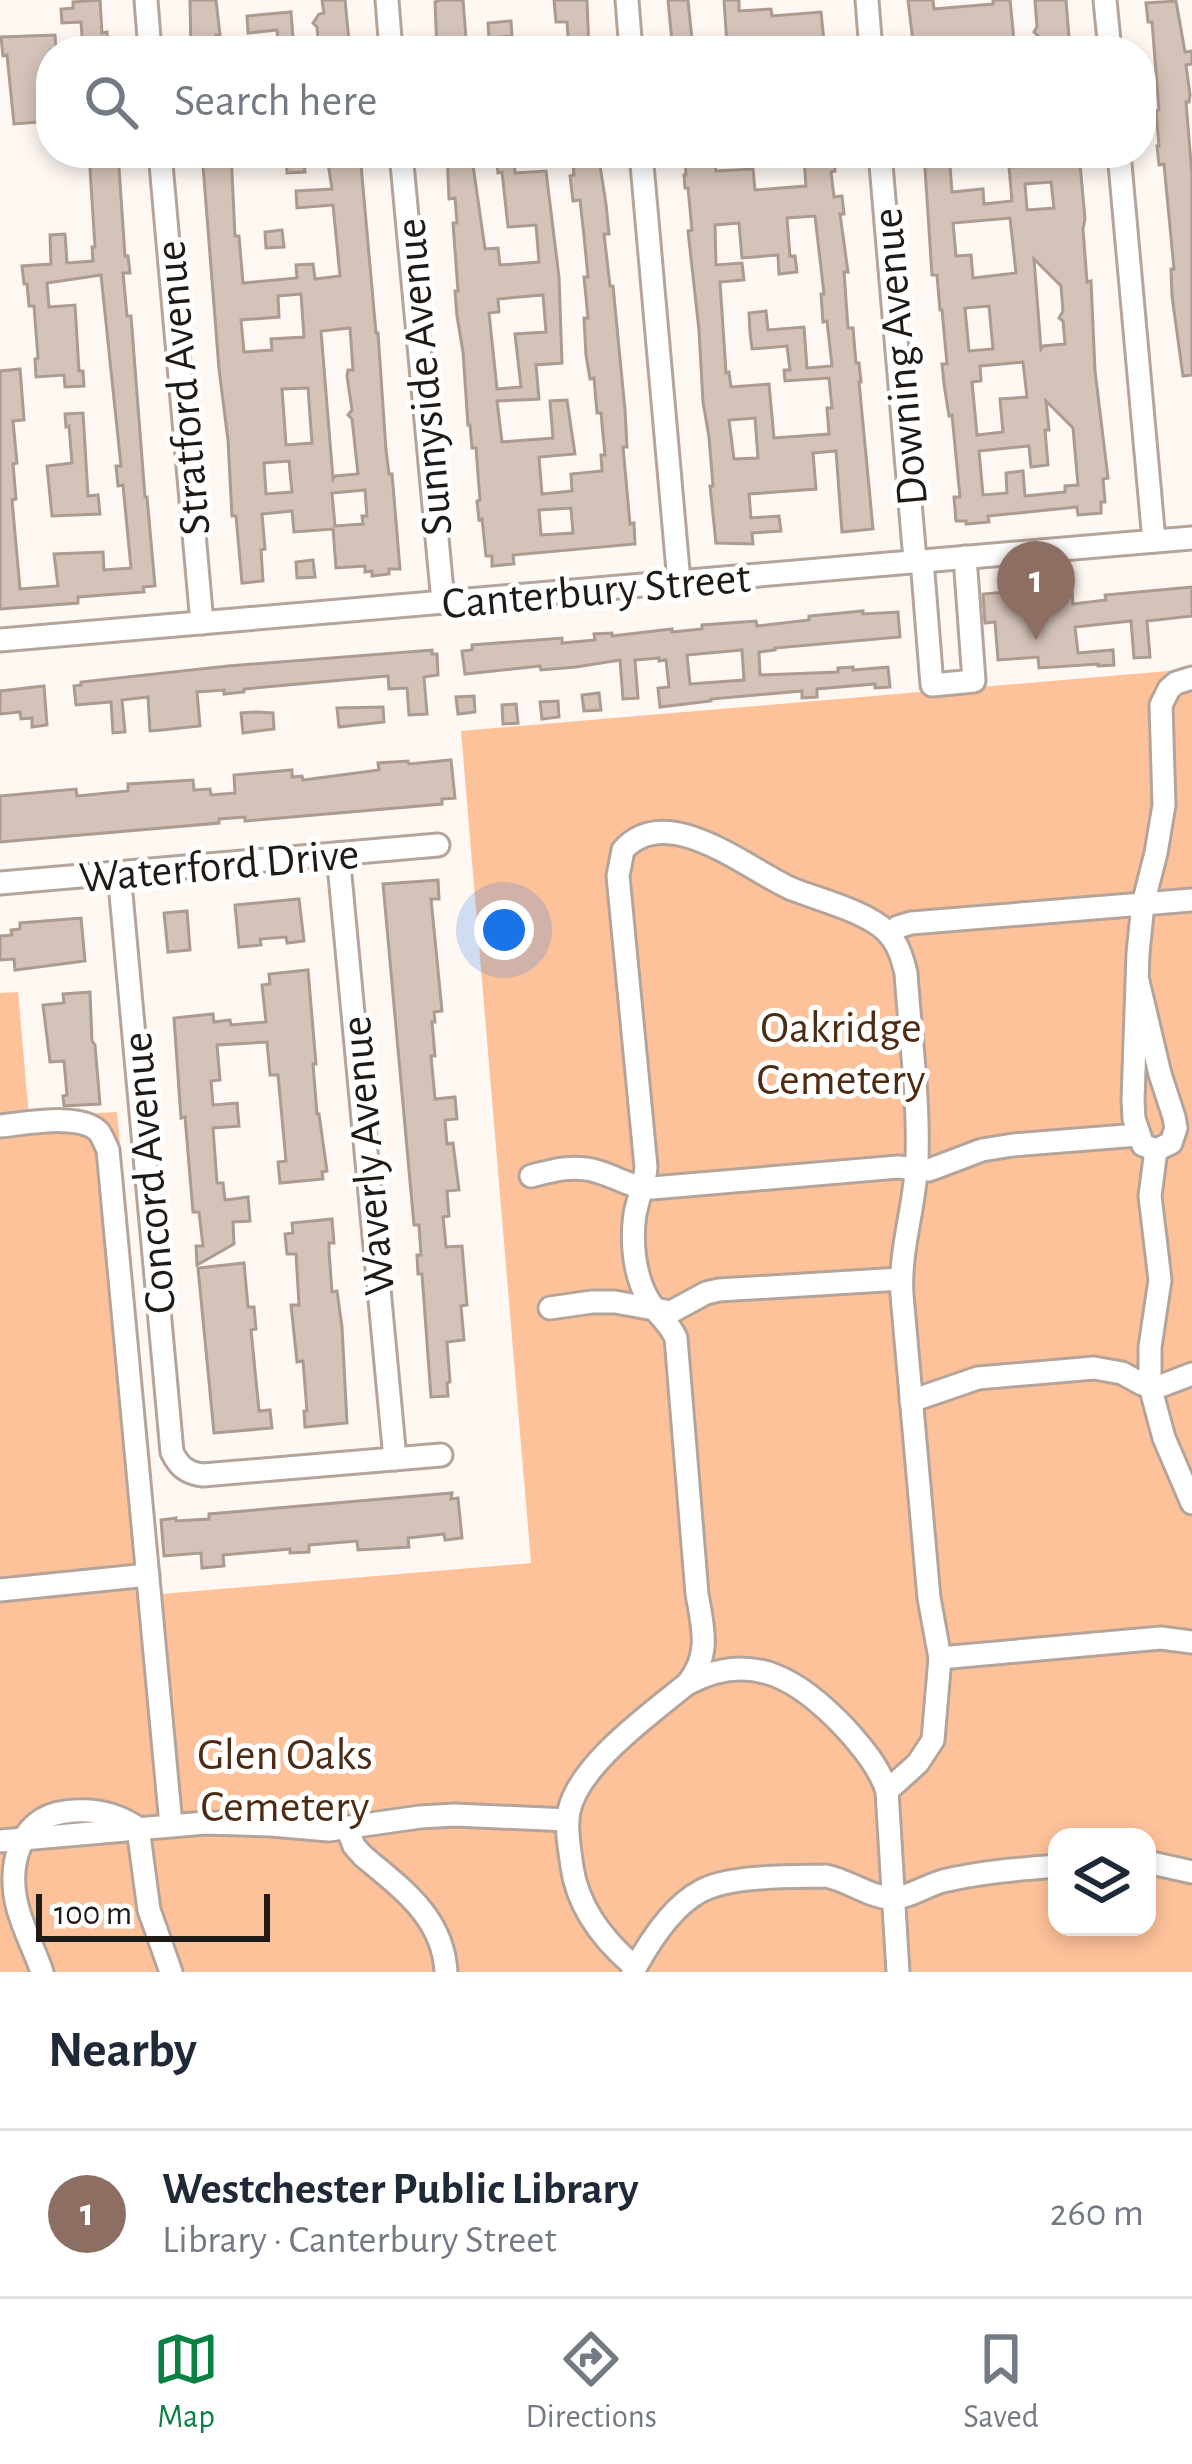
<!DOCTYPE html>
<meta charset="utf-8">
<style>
:root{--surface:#fff;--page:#f2f2f3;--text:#1f2937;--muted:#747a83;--line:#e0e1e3;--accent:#0b8043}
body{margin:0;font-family:"Alegreya Sans",sans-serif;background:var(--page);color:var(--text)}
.controls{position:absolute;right:36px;bottom:36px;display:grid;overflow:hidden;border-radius:24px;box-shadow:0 6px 18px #0003}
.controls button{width:108px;height:108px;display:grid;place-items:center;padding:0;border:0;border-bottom:3px solid var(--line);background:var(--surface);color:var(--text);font:60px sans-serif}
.scale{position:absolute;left:36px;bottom:30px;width:234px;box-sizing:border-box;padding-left:12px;border:6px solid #201a16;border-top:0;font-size:33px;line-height:42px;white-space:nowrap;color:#201a16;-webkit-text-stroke:9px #fff;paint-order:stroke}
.you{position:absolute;left:504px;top:930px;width:42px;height:42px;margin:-30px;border:9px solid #fff;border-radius:50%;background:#1a73e8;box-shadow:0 0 0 18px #1a73e833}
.badge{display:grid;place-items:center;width:78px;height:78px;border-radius:50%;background:var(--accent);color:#fff;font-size:39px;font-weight:700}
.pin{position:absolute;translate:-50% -99px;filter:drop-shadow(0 3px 6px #0008)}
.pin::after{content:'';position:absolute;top:63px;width:42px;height:36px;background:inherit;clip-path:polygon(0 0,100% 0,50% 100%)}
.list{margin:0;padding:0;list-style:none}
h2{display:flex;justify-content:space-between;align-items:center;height:156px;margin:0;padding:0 48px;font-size:51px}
h2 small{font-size:39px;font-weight:400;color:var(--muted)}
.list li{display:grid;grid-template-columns:78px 1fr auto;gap:36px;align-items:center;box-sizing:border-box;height:168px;padding:0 48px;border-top:3px solid var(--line)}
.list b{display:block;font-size:45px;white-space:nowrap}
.list p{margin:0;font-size:39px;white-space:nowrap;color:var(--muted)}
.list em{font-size:39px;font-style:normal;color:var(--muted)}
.icon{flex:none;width:66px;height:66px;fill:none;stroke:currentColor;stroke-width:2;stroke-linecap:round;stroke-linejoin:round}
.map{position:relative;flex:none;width:1192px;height:1972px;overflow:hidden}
.search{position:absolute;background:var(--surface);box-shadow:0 6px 18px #0003;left:36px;right:36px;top:36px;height:132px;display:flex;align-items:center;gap:30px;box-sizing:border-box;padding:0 42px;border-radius:48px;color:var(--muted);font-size:45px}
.sheet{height:324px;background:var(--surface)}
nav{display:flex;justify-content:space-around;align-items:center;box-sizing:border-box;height:168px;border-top:3px solid var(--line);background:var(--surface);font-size:33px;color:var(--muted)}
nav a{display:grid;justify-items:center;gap:6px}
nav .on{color:var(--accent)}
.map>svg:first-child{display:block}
.green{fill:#fec29a;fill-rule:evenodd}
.building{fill:#d4c3b8;stroke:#ac9b90;stroke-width:3;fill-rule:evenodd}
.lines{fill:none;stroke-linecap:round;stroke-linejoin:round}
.minor-casing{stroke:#b5a499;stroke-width:27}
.minor{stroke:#fff;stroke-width:21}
.labels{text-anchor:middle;stroke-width:10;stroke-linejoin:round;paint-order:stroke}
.street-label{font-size:45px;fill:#201a16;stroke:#fff}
.park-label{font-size:45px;fill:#4d2c13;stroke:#fff}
</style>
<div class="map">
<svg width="1192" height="1972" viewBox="0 0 1192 1972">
<rect width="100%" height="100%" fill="#fef7f2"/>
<path class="green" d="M1192,669V1972H0V993L18,992L29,1117L117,1112L162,1594L531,1563L461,731ZM1057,1837H1147V1927H1057Z"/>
<g class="building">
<polygon points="100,0 102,33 107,32 108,51 83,51 81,22 62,23 61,9 73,8 73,2"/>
<polygon points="190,0 216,0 220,35 216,35 217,51 191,51"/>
<polygon points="322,0 345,0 349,41 346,41 347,51 319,51 317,27 313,23 319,14 324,13"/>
<polygon points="440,0 463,0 467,51 437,51 435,2"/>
<polygon points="554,0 587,0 589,51 569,51 567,22 556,22"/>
<polygon points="668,0 688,0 692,40 672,42"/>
<polygon points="724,0 739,0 739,11 771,9 772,16 821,12 825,51 762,51 761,42 727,45"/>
<polygon points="908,0 933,0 934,9 993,4 993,0 1010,0 1014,40 979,43 980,51 914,51"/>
<polygon points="1035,0 1066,0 1070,50 1039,51 1038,36 1034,32 1037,27"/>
<polygon points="1176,1 1185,52 1192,51 1192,64 1186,65 1190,95 1189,102 1186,102 1192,175 1192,375 1183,376 1172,296 1171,269 1174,269 1164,164 1159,165 1157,146 1159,146 1156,111 1159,110 1152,22 1148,22 1146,3"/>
<polygon points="291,12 294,51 279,51 277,30 248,33 247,16"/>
<polygon points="511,21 512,36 489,38 488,23"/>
<polygon points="55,35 56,50 51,50 51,121 14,124 7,55 3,56 1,37"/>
<polygon points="89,153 118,153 125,256 128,256 130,273 123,273 127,316 131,316 145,497 147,497 155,586 143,587 144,592 78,597 78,603 0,609 0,371 20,369 24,420 13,421 17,463 13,464 16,499 12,500 20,589 58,586 54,554 103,552 104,570 131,568 123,485 118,486 116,466 121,466 101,275 47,283 49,307 75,305 79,371 83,371 84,386 65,387 64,375 36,377 35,359 38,358 34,306 29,306 27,284 24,284 22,266 51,264 50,235 65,234 67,263 93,261 92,247 95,247"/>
<path d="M202,153H231L235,236H239L243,283L297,278L296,265L313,264L315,279L340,276L333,205L297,208L296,191L332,189L328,163L332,157L354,154L355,165H361L376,333H378L386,450L389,474H392L400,569H389V574L372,576V571L365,572V566L336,568L333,529L294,532L292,511L262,514L265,549L261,550L263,581L242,583L236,516H232L228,440L219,369ZM301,294L304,337L271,339L272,350L244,352L241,320L279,317L278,296ZM350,328L353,370H348L347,376L352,410L348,415L352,419L358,474L335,476L333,479L321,331ZM308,388L312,443L286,445L282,389ZM289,461L292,492L266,494L264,463ZM365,490L367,516H362L363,524L335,526L332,493Z"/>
<path d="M447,153H469V158H472L485,249L498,248L500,265L539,262L536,225L508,227L502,172L498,173L496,156L514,155L515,173L546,171L559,277L562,363L536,365L539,399L497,401L502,442L553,438L550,401L567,400L575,454L539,457L542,494L572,491L571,474L602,471L601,455H605L601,413H597L594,378L590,379L586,355L584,318H588L584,277H588L584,236L580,200L573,201L570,176L574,175L572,153H598L606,204L609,234H604L610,286H613L625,410L627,447H623L630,524L634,523L635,544L513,555L514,564L492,566V556H486L482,519L479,520L477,501L480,500L476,448H472L470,425H468L463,352L457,316L455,291H458L453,223H457L455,198L449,199ZM543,295L546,332L515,334L521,387L497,389L489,313L499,312L498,299ZM571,508L573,533L541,535L539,510Z"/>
<path d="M924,153H949L952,192L983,189L984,204L1012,201L1009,167L1050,166L1049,153H1079L1085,219L1083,229L1087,282L1091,281L1095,371L1108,478L1103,479L1105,502H1101V513L1078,515L1077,507L988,516L989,522L966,524V521H956L954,497H960L952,415L949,416L944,384L942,364H947L942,310H940L937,275H932ZM1051,182L1054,208L1027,210L1025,184ZM1010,218L1016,273L973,278L971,255L956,256L953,223ZM1034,259L1061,286L1063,311L1059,318L1063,321L1065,344L1043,346L1041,349ZM989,306L993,349L969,351L965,308ZM1023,362L1027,397L1000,399L1003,432L977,435L972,382L981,381L980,366ZM1046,401L1073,428L1078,485L1065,486V492L1025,496L1023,471L1006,473L1007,493L983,495L979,451L1029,446L1031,467L1048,465L1045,430H1049Z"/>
<polygon points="303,156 305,172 287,173 286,157"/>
<path d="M714,156L716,171L753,169L755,190L806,186L804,159L834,156L835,171L831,172L834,197L842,196L844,214H840L848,272H844L848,328H853L856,363H859L861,382H859L873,529L842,532L836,451L813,453L816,489L749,494L751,518L779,516L781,531L752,533L753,544L716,543L710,486H713L709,437L703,402L699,330L688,231L692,230L688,188H685L684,175H686L685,159ZM815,216L824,294H821L823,322L827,321L832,366L807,368L804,327L768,330L766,311L749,313L750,332L752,349L787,346L790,370H784L785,381L829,378L832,408H827L829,434L774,438L769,384L731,387L729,372L726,373L720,282L744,280L742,263L716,265L715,225L739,223L742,258L778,255L779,274L797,272L795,256H790L787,218ZM755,418L758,458L734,459L729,420Z"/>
<polygon points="282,230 284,247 266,248 265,232"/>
<polygon points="83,413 88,496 98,495 100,514 52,516 47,466 72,463 69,426 66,427 65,414"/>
<polygon points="313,560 315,577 297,578 296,562"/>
<polygon points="1192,587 1192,616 1147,621 1150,657 1134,658 1131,621 1075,627 1078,653 1113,650 1114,665 1098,666 1098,664 1039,668 1038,657 998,660 995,622 985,623 983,594 1036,589 1036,594 1072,591 1073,604 1106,600 1105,595"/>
<path d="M863,611V614L898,612L900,637L775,648V650L759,652L760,675L838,672V668L853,667V670L888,667L890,687L875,688V684L817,689V697L802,698V691L711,699V701L660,707L658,688L669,687L666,660L659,661V658L635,660L638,698L623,699L620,660L576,667L541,670L540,666L465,674L462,651L472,650V645L562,638V643L595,640L594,634L612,633V636L672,629V632L702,629V625L756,621L757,626L809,620V616ZM742,650L744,680L690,684L687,655Z"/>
<polygon points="432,650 432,654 437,654 438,675 424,677 427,714 409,715 407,688 389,689 388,676 244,689 244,692 224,694 224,690 197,692 200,726 162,730 150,731 148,697 122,700 125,732 113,733 111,702 76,705 74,686 81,685 81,682 228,666"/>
<polygon points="44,686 47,725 32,727 32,718 21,719 20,712 0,714 0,691"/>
<polygon points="599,693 601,710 584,711 582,695"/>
<polygon points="474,696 475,712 458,714 456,697"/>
<polygon points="558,701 559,717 542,719 540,702"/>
<polygon points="516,704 518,723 503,724 502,705"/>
<polygon points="383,707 384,722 339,727 337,708"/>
<polygon points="256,712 273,713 274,729 243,733 241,713"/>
<polygon points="451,760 455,798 442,799 442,804 245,821 245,817 219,819 219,823 0,842 0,796 76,789 77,796 128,791 128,784 193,780 194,790 210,789 211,795 235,793 234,775 292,770 292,777 302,776 303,780 379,770 378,763 408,761 409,764"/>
<polygon points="438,880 439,899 431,899 442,1011 434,1012 435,1022 432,1022 435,1056 431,1056 435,1099 455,1097 457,1119 445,1120 447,1144 453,1143 459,1190 447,1191 449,1216 443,1217 446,1247 462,1246 467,1305 461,1306 464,1340 447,1342 450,1382 447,1383 448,1396 431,1397 422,1274 418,1274 417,1255 421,1255 419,1225 414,1225 383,884"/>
<polygon points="299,899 304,941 287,943 286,937 260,939 261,945 239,947 235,905"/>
<polygon points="187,911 190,950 168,952 164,913"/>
<polygon points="81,918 85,961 15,970 14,959 0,960 0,936 12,935 11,930 20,929 20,923"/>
<polygon points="308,970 316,1064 313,1064 317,1114 319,1114 327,1171 322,1172 323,1179 280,1183 278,1162 286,1161 278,1075 270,1075 267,1042 217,1045 220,1080 211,1081 213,1105 237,1103 239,1126 213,1128 217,1183 223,1183 225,1200 248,1197 250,1221 233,1222 234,1244 197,1265 196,1246 203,1246 199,1212 193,1212 185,1117 181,1118 174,1018 213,1014 214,1022 230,1020 231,1025 266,1022 262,985 270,984 269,974"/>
<polygon points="90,992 92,1041 95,1045 100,1104 64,1106 63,1096 67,1095 64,1061 50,1062 43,1005 64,1003 63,994"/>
<polygon points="332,1219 334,1243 329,1243 329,1251 332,1292 337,1291 342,1327 347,1423 305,1427 304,1411 307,1411 303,1361 297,1362 291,1305 299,1305 296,1254 287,1254 285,1234 293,1233 292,1223"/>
<polygon points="244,1263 248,1307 254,1307 256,1329 251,1330 259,1411 270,1410 272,1428 214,1433 198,1268"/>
<polygon points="452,1493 451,1499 458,1498 462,1538 445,1540 444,1534 408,1538 409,1547 393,1548 358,1550 357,1541 309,1545 309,1552 290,1553 290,1549 223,1555 224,1566 202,1568 201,1553 164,1556 161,1520 176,1518 176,1521 209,1519 209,1514"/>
</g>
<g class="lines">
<g class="minor-casing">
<g id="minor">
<polyline points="146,0 150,51"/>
<polyline points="387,0 391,51"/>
<polyline points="627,0 631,51"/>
<polyline points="867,0 871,51"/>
<polyline points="1105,0 1110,51"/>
<polyline points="160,153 202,623"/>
<polyline points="401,153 443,602"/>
<polyline points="641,153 679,582"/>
<polyline points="880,153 915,560"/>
<polyline points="1119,153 1154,541"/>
<polyline points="922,560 932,685 974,681 965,557"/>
<polyline points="0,640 1192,538"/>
<polyline points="338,854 395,1459"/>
<path d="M119,872L172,1452C179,1467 187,1473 203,1475L441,1455"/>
<polyline points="0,883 438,845"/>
<polyline points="890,934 898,927 911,923 1192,900"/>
<polyline points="1138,981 1160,1074 1174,1117 1176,1128 1171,1143 1156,1150 1143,1145 1134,1119 1133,1100 1138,953 1143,904 1156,853 1164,805 1161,705 1169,689 1176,683 1192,678"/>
<path d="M0,1126C24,1124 81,1112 99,1132C101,1134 107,1148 108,1150L171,1825"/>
<polyline points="1156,1150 1150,1196 1160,1280 1150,1347 1150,1386 1164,1438 1192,1503"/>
<path d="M531,1176C551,1171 571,1165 592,1170C614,1175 630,1188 652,1188L898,1167L929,1170L982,1150L1013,1145L1138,1135"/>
<polyline points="550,1308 592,1302 615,1302 671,1312 706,1293 719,1290 901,1279"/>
<polyline points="911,1401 978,1378 1094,1368 1122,1373 1142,1384 1158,1387 1192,1374"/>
<polyline points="0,1590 148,1575"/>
<polyline points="940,1658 1161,1638 1192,1642"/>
<path d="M689,1683C753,1649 801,1681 846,1729C863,1748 879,1767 887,1791L898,1972"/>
<path d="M348,1830L354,1846L363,1856C402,1889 443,1917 446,1972"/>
<polyline points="0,1841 205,1823 271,1825 329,1830 420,1817 455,1815 568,1820"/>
<polyline points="1147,1862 1192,1872"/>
<path d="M635,1967C604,1941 578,1908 572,1867C570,1850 565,1828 569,1811C579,1764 652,1713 688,1683C711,1654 703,1628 697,1594L676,1338C669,1322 656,1314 648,1299C634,1275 631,1241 635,1214C638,1198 645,1183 646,1167L618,876L623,850C668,800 748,870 792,889C820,900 865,911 886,931C898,943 902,957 906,973C910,1034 919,1097 917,1158C916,1204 899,1249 902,1295L929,1598L940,1658L933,1740L918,1763L887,1791"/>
<path d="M42,1972C35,1951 24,1931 18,1909C7,1869 17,1818 65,1812C91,1808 116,1813 138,1828L149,1910L171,1972"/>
<path d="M633,1972C648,1944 672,1906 701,1891C731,1875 791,1877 826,1876C847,1880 868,1896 889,1898C907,1899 925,1886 943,1881C981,1872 1019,1869 1057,1866"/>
</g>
</g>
<use href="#minor" class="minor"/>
</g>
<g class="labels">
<g class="street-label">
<text transform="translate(898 357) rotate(-95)" y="16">Downing Avenue</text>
<text transform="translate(422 377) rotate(-95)" y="16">Sunnyside Avenue</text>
<text transform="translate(181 388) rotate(-95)" y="16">Stratford Avenue</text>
<text transform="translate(596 589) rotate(-5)" y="16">Canterbury Street</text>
<text transform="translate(219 864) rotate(-5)" y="16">Waterford Drive</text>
<text transform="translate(366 1156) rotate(-95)" y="16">Waverly Avenue</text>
<text transform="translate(147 1173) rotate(-95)" y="16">Concord Avenue</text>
</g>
<g class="park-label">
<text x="841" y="1042">Oakridge<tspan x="841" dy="52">Cemetery</tspan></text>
<text x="285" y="1769">Glen Oaks<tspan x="285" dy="52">Cemetery</tspan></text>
</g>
</g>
</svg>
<div class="controls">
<button><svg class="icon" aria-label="layers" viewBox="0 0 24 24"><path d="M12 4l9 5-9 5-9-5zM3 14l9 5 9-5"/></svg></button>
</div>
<div class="scale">100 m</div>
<div class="you"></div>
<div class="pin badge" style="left:1036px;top:640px;background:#8d6e63">1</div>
<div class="search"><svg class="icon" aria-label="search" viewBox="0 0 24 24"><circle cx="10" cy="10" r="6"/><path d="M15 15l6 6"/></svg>Search here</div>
</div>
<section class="sheet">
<h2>Nearby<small></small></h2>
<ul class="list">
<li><span class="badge" style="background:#8d6e63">1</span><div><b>Westchester Public Library</b><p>Library · Canterbury Street</p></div><em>260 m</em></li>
</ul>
</section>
<nav>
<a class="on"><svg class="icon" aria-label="map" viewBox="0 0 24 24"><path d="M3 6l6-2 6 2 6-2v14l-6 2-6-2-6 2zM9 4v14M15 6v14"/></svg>Map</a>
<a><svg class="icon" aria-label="directions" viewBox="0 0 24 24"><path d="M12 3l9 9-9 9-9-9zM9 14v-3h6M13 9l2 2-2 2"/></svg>Directions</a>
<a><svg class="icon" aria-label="saved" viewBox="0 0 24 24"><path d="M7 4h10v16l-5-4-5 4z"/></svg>Saved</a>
</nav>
